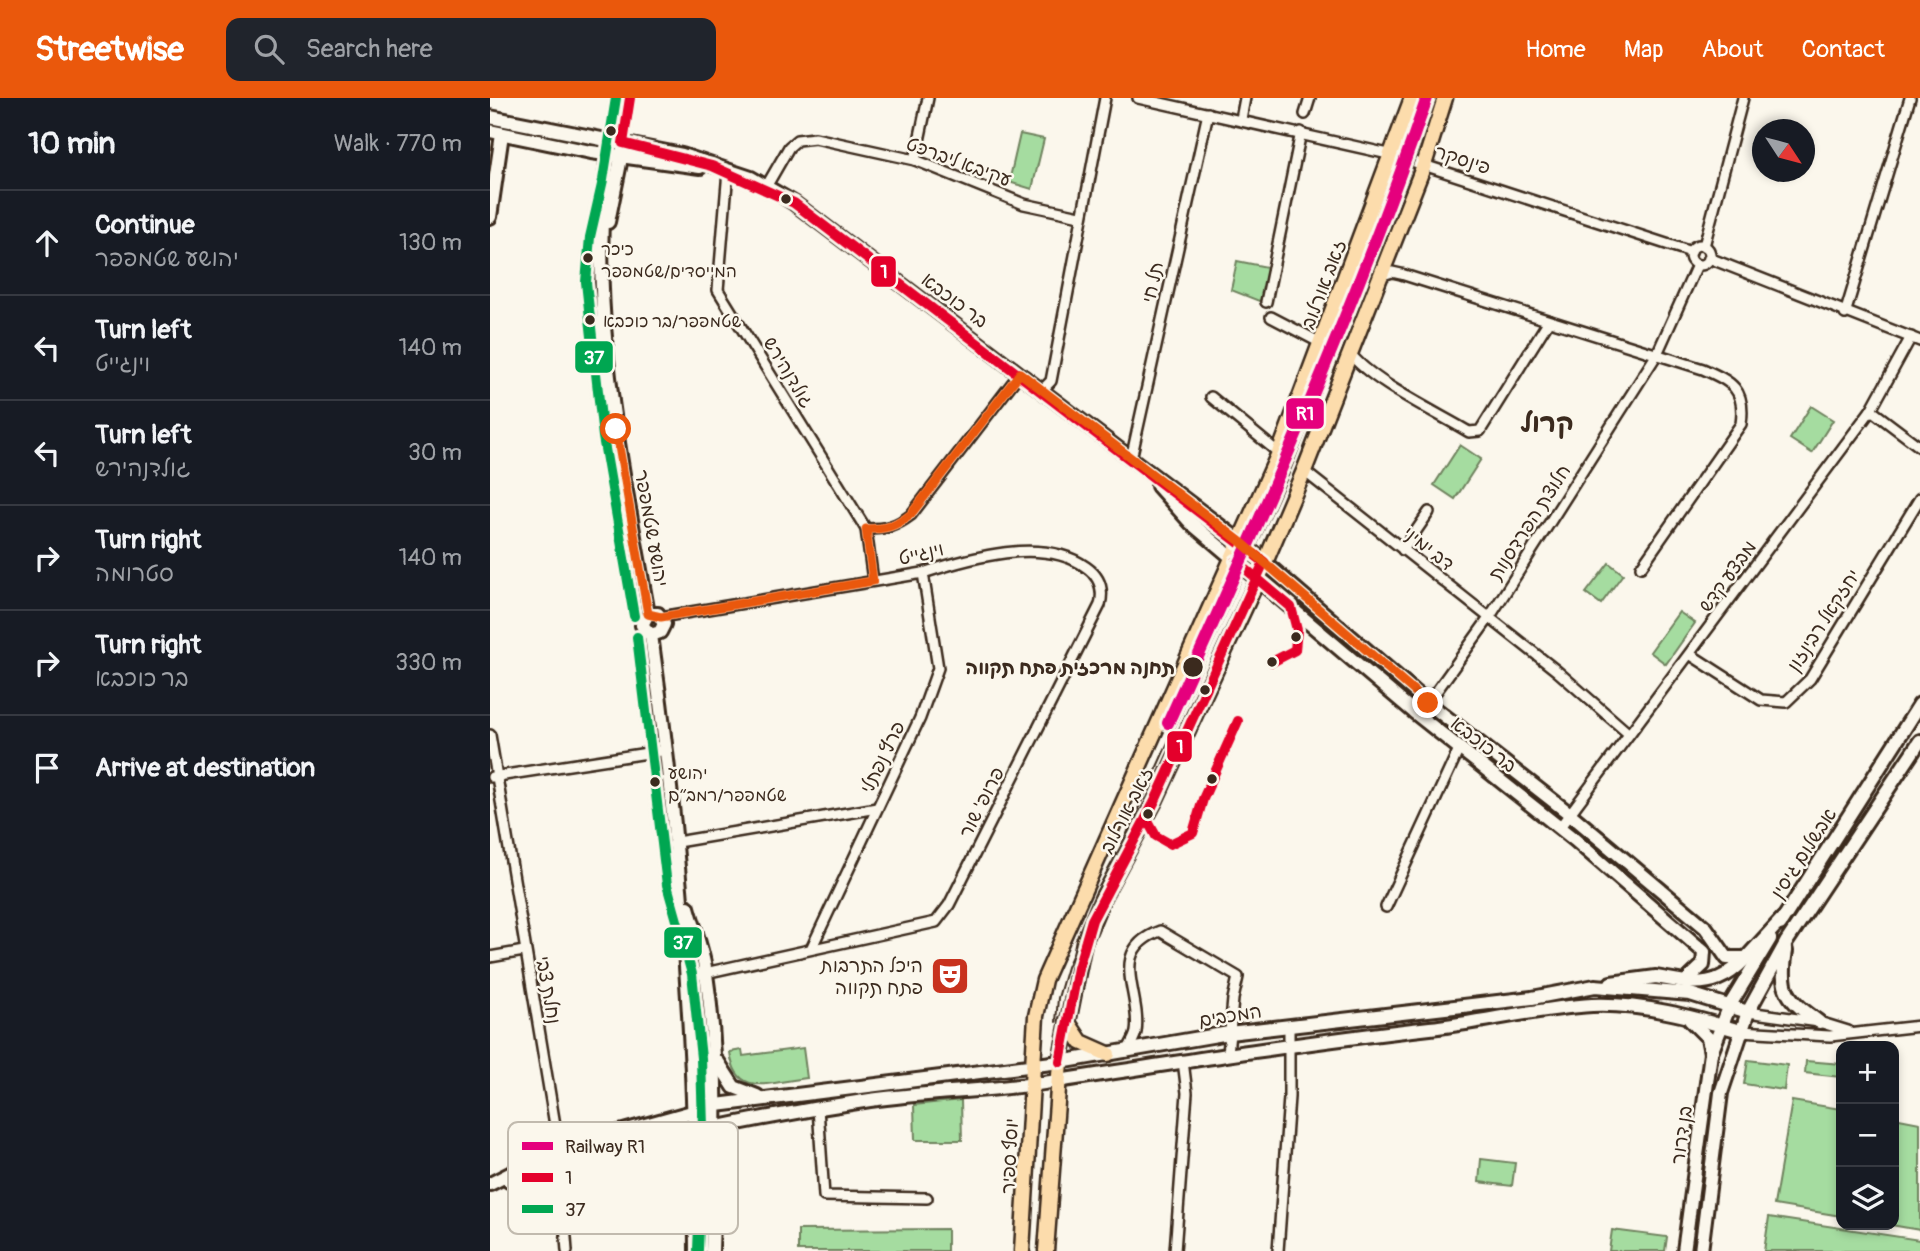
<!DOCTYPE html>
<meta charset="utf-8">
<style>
:root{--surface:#171b24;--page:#20242c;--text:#f1f3f6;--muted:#9ea1a6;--line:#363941;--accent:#ea580c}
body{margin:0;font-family:Pangolin,"Playpen Sans Hebrew",sans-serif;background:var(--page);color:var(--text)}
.controls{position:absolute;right:21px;bottom:21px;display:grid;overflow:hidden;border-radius:14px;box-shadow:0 4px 10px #0003}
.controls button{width:63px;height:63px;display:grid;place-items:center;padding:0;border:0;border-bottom:2px solid var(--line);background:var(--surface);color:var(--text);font:35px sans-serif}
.compass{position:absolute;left:1262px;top:21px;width:63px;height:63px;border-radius:50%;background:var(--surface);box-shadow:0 4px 10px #0003;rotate:126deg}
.stop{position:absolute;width:21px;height:21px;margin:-16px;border:5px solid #ea580c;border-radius:50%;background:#fff}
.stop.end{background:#ea580c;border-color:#fff;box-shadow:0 2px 7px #0008}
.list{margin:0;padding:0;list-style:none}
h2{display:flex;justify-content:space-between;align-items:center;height:91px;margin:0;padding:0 28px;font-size:30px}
h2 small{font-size:23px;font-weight:400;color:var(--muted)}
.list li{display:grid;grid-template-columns:46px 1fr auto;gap:21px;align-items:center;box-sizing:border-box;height:105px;padding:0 28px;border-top:2px solid var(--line)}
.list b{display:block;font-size:26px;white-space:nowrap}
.list p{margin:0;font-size:23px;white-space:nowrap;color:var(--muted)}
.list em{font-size:23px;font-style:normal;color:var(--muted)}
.icon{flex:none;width:38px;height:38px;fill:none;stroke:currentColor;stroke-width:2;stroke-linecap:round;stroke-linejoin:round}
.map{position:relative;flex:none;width:1430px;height:1153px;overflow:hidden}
header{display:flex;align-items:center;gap:42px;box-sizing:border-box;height:98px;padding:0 35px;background:var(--accent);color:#fff}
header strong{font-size:33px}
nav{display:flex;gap:38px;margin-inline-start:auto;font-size:24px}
.search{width:490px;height:63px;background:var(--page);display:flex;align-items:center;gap:18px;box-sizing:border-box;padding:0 24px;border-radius:14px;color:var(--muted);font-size:26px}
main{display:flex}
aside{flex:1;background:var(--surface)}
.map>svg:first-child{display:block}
.green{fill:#a5dca0;stroke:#70835f;stroke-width:2}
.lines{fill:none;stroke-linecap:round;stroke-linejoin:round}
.street-casing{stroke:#3b2a1e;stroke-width:14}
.secondary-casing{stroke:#3b2a1e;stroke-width:18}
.primary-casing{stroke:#3b2a1e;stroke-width:19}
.street{stroke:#fbf7ec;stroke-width:9}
.secondary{stroke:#fbf7ec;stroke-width:12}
.primary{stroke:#fcdcac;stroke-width:14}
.tram{stroke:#3b2a1e;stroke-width:2}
.bus-1-casing{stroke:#fbf7ec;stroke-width:16}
.bus-2-casing{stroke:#fbf7ec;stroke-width:16}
.bus-1{stroke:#e4002b;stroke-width:10}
.bus-2{stroke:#00a651;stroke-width:10}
.rail-1-casing{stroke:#fbf7ec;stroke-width:18}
.rail-1{stroke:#e5007d;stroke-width:12}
.route{stroke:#ea580c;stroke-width:9}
.bus-dot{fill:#3b2a1e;stroke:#fbf7ec;stroke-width:2.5}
.labels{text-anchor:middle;stroke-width:5;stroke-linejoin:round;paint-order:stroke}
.bus-label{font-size:17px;fill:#3b2a1e;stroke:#fbf7ec;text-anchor:start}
.street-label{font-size:19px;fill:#3b2a1e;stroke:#fbf7ec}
.stop-label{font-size:19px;font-weight:bold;fill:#3b2a1e;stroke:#fbf7ec;text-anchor:end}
.poi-label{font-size:19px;fill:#3b2a1e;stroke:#fbf7ec;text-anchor:end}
.district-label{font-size:26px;font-weight:bold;fill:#3b2a1e;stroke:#fbf7ec}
.key{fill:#fbf7ec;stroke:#c1baae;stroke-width:2}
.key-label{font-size:19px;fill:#3b2a1e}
.line-badge{stroke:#fbf7ec;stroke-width:2.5}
.badge-label{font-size:19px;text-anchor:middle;font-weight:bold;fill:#fff}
</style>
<header>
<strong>Streetwise</strong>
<div class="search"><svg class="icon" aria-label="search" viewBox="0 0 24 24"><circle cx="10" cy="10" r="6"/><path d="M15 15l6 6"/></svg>Search here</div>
<nav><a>Home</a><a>Map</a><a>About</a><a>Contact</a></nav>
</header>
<main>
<aside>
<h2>10 min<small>Walk · 770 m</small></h2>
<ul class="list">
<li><svg class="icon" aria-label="ahead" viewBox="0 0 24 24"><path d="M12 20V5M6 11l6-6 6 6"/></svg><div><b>Continue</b><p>יהושע שטמפפר</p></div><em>130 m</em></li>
<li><svg class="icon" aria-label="left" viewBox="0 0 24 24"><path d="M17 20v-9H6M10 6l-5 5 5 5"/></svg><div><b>Turn left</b><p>וינגייט</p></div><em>140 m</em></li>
<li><svg class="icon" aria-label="left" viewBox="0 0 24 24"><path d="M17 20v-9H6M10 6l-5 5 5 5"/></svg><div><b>Turn left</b><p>גולדנהירש</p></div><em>30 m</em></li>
<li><svg class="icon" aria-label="right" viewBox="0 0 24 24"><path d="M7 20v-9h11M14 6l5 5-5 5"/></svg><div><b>Turn right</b><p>סטרומה</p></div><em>140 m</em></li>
<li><svg class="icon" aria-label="right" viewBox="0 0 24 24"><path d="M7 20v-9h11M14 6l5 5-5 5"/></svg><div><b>Turn right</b><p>בר כוכבא</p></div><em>330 m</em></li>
<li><svg class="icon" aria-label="arrive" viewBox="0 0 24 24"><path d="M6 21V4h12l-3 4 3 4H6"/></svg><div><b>Arrive at destination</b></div></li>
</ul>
</aside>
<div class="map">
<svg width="1430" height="1153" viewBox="0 0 1430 1153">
<rect width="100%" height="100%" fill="#fbf7ec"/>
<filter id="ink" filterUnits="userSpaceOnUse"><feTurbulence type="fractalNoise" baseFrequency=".0143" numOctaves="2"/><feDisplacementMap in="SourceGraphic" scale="14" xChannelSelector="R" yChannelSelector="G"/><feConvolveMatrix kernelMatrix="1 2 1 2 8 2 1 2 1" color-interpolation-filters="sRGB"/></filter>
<g filter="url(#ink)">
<g class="green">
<polygon points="530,36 554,41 542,91 519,84"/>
<polygon points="747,163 782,170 776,200 769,203 741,192"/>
<polygon points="1321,308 1343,322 1322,355 1300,341"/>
<polygon points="970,347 991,361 965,401 944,387"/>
<polygon points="1119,465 1133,476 1111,506 1096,495"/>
<polygon points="1189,514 1205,525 1176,566 1160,554"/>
<path d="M313,950L317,980C280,984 246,1001 240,954L252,952L253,958Z"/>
<polygon points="1258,962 1297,967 1294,992 1254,986"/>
<polygon points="1316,963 1351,966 1350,979 1315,975"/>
<polygon points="471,1002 472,1042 425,1042 424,1007"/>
<polygon points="1302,1003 1351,1011 1351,1118 1284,1107"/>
<polygon points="1404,1020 1430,1025 1430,1132 1401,1127 1404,1127"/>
<polygon points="991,1061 1025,1065 1022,1088 989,1084"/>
<polygon points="1279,1119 1430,1142 1430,1153 1274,1153"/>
<polygon points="457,1131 457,1153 308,1153 308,1132"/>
<polygon points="1122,1132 1177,1139 1175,1153 1119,1153"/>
</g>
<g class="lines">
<g class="street-casing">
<g id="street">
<polyline points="648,0 903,57 1201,154"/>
<polyline points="815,16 820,0"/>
<polyline points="751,21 755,0"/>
<polyline points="120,43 127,0"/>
<polyline points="133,45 140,0"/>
<polyline points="425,62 438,0"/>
<polyline points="238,73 228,192 376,431 383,483"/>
<polyline points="276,89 299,49 307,42 325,40 425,62 534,106 590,118"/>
<circle cx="1210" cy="157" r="10"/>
<polyline points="1214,148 1253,0"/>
<polyline points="1219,160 1430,243"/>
<path d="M890,178L902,174L911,176L1213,271C1242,284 1256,291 1251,326L1151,469"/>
<polyline points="776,204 811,34"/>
<polyline points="1355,216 1420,0"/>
<polyline points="781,219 831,245"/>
<path d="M859,254C880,283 946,314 979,334L990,333L1058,224"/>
<polyline points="552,292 561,283 615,0"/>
<polyline points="721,299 789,355"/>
<polyline points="1381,312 1430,349"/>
<polyline points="641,361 718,15"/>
<polyline points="814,373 1067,573 1139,636"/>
<path d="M376,431C396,431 405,429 421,417L530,275"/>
<polyline points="913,452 939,414"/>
<path d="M171,519L433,475C479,460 553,438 596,469C609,478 614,491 610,507L459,807L446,824L197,879"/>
<polyline points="1201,557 1271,602 1296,604 1320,581 1430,400"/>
<polyline points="924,614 938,605 999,520 1167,256 1207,167"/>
<polyline points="0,637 69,1051 77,1153"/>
<polyline points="2,679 177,652"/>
<polyline points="1070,729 1381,312 1421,239"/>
<polyline points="187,744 387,710"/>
<polyline points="896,809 969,651"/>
<polyline points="322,849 430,620 448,570 433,475"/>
<polyline points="0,859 34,853"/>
<polyline points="1258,914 1329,924 1358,933"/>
<polyline points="1250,933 1340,938 1430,928"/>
<path d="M637,954C640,947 645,940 646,934C652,896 616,853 670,833L748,879L743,901L738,956"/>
<polyline points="328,1010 334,1098 437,1100"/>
<polyline points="685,1153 697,995 693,963"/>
<polyline points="788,1153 799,999 799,928"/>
</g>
</g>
<g class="secondary-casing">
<g id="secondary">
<polyline points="0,19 192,57 261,80 304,105 751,444 938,605 1080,716 1216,830 1237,860 1256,860 1293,820"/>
<polyline points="0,33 101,54 210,69"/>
<path d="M120,43C94,197 131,364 158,516"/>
<polyline points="0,119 12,36"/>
<polyline points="118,124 133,50"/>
<polyline points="668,388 701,425 924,614 1085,742 1214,854 1213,867 1195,884 1166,879 1121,885"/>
<polyline points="158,516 168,516 174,526 170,534 161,537"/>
<polyline points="158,516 152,527 161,537"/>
<path d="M161,537C190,742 206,946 206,1153"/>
<path d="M198,809C204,831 213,853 216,876C230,968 225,1060 222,1153"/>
<polyline points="1290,826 1430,606"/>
<path d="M1296,853C1289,893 1297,901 1329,924"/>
<path d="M1195,884C1222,887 1238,879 1256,860"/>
<polyline points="1200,922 1218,940 1221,955"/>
<polyline points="228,964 244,989 267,998"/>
<path d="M19,1083C137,1047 258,1020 380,1002C444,993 510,993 574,982C696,963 817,944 940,930C994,924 1048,910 1102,907C1151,905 1203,919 1250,933"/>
<polyline points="0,1086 69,1051 227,1007 570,964 739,935 1042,900 1105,888 1200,896 1258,914"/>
<polyline points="1194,1153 1221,955 1240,907 1280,841"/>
<polyline points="1211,1153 1231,995 1258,914 1297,843 1430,643"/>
</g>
</g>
<g class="primary-casing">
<g id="primary">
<polyline points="577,923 591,944 618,956"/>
<polyline points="532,1153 546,918 554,882 789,355 922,0"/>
<polyline points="556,1153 570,964 594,844 613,799 665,703 768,481 814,373 934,67 955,0"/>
</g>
</g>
<use href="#street" class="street"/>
<use href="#secondary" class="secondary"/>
<use href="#primary" class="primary"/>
<polyline class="tram" points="566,924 568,900 577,869 800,373 924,63 945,0"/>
<g class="bus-1-casing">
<g id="bus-1">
<polyline points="140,0 133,45 222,68 304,105 774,464 665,703 602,822 588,870 570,964"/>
<polyline points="746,463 801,509 807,532 805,552 782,564"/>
<polyline points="656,720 666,738 680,746 703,735 713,701 748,623"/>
</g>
</g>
<g class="bus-2-casing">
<g id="bus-2">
<polyline points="126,0 113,82 100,139 96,184 113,339 144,518"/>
<polyline points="147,539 177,787 202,876 211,960 213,1029 208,1152"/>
</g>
</g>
<use href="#bus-1" class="bus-1"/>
<use href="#bus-2" class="bus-2"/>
<g class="rail-1-casing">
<path id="rail-1" d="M678,625C771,420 864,213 937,0"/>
</g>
<use href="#rail-1" class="rail-1"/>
</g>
</g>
<g class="lines" filter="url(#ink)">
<path class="route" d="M126,331L158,516L171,519L383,483L376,431C396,431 405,429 421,416L530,275L751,444L938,605"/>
</g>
<defs>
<g id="theatre-square" transform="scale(2.0125)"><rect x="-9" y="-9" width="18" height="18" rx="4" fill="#c8321e" stroke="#fbf7ec"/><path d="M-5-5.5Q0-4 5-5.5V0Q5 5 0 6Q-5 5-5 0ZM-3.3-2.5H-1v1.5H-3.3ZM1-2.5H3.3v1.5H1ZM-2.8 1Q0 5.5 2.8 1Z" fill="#fff"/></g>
</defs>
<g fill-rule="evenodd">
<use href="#theatre-square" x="460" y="878"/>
</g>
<g class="bus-dot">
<circle cx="121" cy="33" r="6"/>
<circle cx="296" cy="101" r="6"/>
<circle cx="98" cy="160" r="6"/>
<circle cx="100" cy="222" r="6"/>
<circle cx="806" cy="539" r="6"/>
<circle cx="782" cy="564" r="6"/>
<circle cx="703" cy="569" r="11"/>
<circle cx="715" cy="592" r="6"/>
<circle cx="722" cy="681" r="6"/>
<circle cx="165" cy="684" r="6"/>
<circle cx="658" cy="716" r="6"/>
</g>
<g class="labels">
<g class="bus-label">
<text x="111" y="157">כיכר<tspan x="111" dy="22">המייסדים/שטמפפר</tspan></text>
<text x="113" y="229">שטמפפר/בר כוכבא</text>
<text x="178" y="681">יהושע<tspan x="178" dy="22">שטמפפר/רמב״ם</tspan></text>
</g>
<g class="street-label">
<text transform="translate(973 61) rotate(18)" y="7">פינסקר</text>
<text transform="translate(469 63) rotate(20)" y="7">עקיבא ליברכט</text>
<text transform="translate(662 184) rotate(-78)" y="7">תל חי</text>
<text transform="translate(833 186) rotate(-69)" y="7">זאב אורלוב</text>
<text transform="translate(465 202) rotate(37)" y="7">בר כוכבא</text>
<text transform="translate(299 274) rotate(59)" y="7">גולדנהירש</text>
<text transform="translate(1039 424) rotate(-57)" y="7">חלוצת הפרדסנות</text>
<text transform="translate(162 430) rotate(80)" y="7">יהושע שטמפפר</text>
<text transform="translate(939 450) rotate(38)" y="7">דב ימיני</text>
<text transform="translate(431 455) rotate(-13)" y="7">וינגייט</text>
<text transform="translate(1237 478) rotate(-54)" y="7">מבצע קדש</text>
<text transform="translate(1333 522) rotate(-57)" y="7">יחזקאל רבינזון</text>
<text transform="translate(994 646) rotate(38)" y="7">בר כוכבא</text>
<text transform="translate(392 659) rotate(-64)" y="7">פרץ נפתלי</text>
<text transform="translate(491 704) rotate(-63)" y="7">פרופ' שור</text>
<text transform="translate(636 712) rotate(-63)" y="7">זאב אורלוב</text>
<text transform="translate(1313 755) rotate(-57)" y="7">אבשלום גיסין</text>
<text transform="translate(59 892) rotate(80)" y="7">נחלת צבי</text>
<text transform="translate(740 917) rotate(-9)" y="7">המכבים</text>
<text transform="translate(1191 1037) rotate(-82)" y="7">בן דרור</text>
<text transform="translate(519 1058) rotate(-87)" y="7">יוסף ספיר</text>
</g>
<g class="stop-label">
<text x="685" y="576">תחנה מרכזית פתח תקווה</text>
</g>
<g class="poi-label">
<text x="433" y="874">היכל התרבות<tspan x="433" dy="22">פתח תקווה</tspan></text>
</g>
<g class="district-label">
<text x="1057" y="334">קרול</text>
</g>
</g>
<rect x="18" y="1024" width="230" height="112" rx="10" class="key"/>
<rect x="32" y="1044" width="31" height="8" fill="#e5007d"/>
<rect x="32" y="1075" width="31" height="9" fill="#e4002b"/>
<rect x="32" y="1107" width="31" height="8" fill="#00a651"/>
<g class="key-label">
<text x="75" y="1055">Railway R1</text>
<text x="75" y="1086">1</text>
<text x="75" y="1118">37</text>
</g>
<g class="line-badge">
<rect x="380" y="157" width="27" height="33" rx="7" fill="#e4002b"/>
<rect x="84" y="242" width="40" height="34" rx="7" fill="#00a651"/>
<rect x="795" y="299" width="40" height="33" rx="7" fill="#e5007d"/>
<rect x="676" y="632" width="27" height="33" rx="7" fill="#e4002b"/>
<rect x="173" y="828" width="40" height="33" rx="7" fill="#00a651"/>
</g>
<g class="badge-label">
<text x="394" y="180">1</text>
<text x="104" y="266">37</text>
<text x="815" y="322">R1</text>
<text x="690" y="655">1</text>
<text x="193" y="851">37</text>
</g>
</svg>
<div class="controls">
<button>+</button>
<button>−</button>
<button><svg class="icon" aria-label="layers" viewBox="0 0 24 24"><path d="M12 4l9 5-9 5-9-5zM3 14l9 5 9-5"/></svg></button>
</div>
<svg class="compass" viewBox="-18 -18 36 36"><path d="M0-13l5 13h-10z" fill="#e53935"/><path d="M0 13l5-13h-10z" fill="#9ea1a6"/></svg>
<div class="stop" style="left:126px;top:331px"></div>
<div class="stop end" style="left:938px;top:605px"></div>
</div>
</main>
